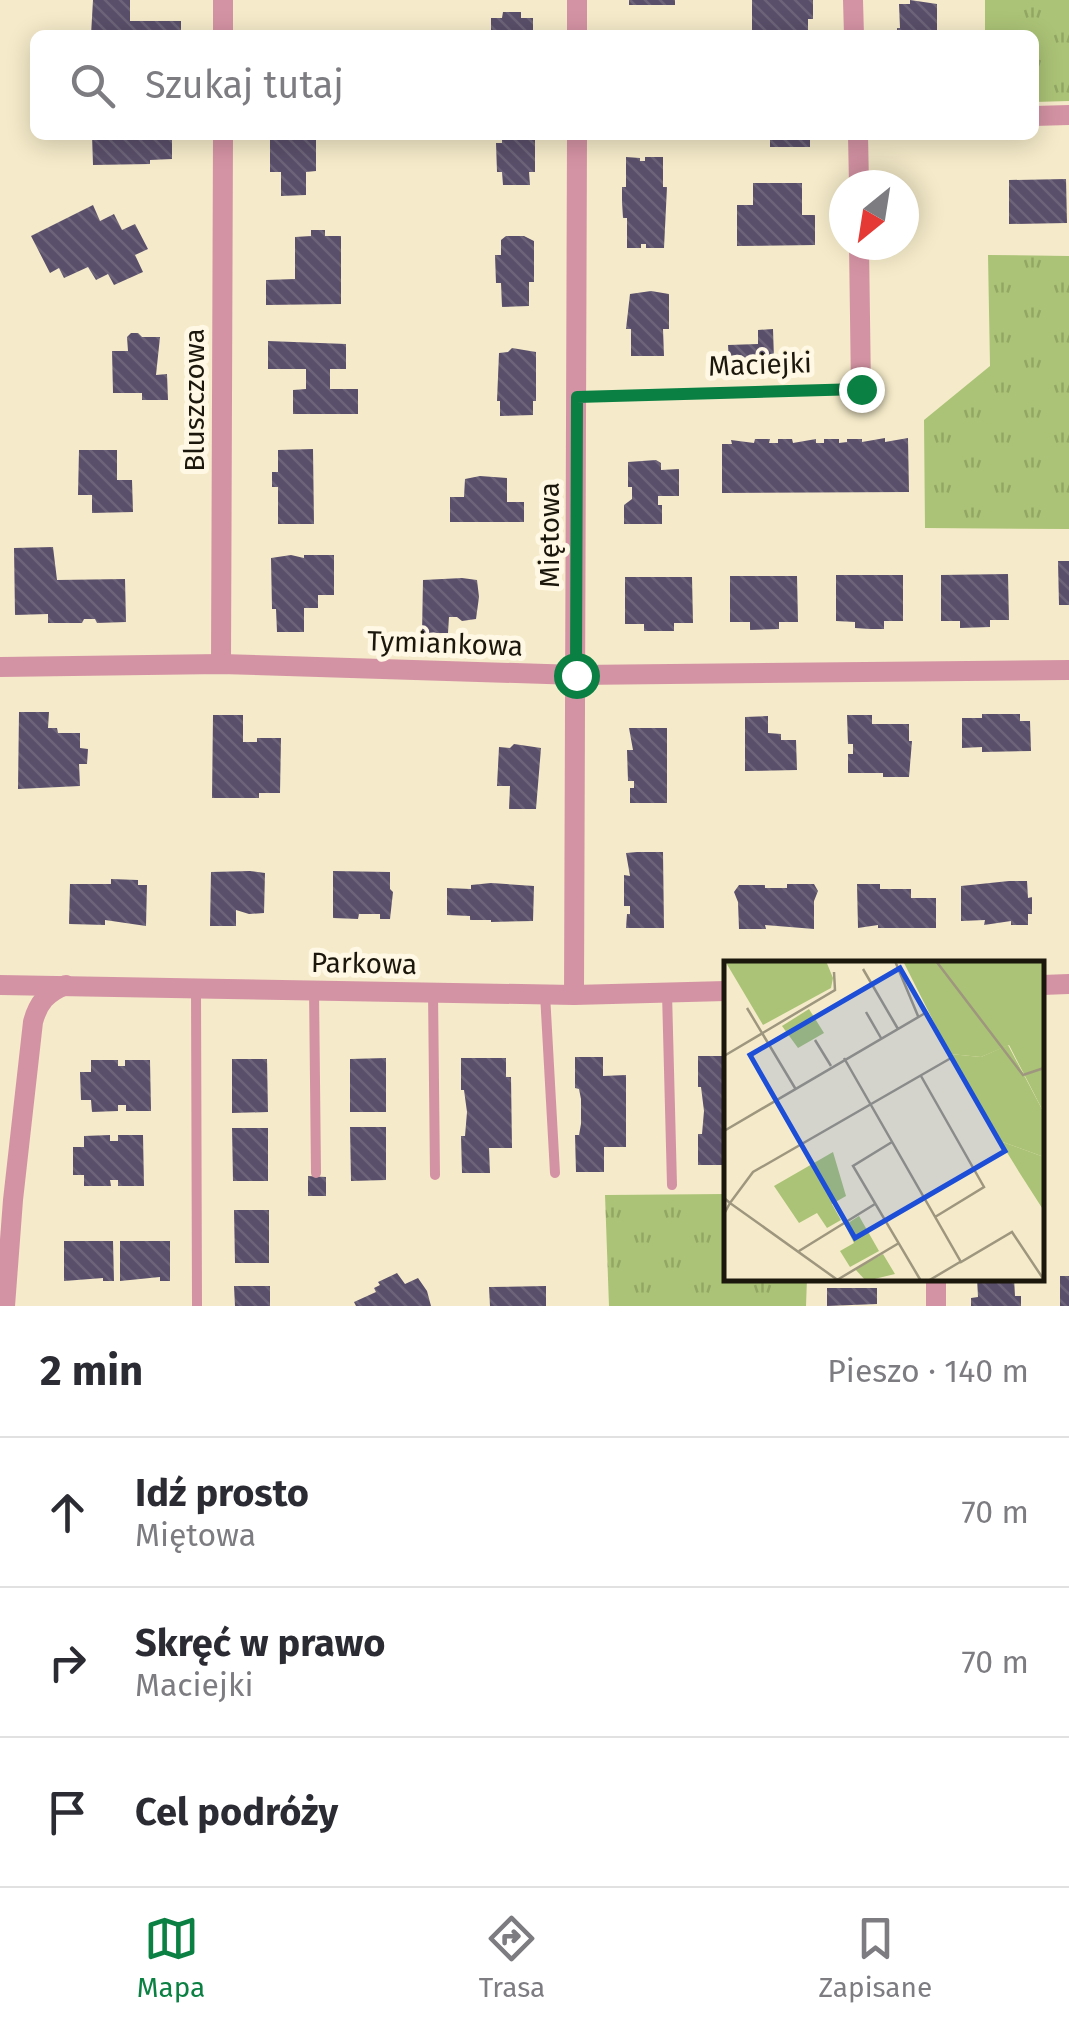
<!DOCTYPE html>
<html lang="pl">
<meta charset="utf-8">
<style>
:root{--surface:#fff;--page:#f7f7f7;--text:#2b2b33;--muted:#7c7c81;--line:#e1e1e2;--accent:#0b8043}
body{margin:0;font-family:"Fira Sans",sans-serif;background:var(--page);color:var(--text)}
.compass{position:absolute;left:829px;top:170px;width:90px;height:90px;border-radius:50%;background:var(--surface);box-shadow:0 5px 25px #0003;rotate:210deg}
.stop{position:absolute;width:30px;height:30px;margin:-22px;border:8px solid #0b8043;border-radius:50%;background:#fff}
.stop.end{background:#0b8043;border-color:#fff;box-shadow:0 2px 10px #0008}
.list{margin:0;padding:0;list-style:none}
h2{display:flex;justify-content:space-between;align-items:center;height:130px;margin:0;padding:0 40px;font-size:42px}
h2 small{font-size:32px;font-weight:400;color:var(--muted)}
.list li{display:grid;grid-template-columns:65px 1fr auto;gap:30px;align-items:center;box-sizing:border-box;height:150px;padding:0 40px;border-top:2px solid var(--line)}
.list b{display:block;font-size:38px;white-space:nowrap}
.list p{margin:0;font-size:32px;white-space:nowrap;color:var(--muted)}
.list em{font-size:32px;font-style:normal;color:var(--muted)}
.icon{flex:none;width:55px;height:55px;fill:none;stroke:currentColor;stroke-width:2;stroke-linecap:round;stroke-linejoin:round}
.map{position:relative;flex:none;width:1069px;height:1306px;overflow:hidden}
.search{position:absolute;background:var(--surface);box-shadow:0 5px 25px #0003;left:30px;right:30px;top:30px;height:110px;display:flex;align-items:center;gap:25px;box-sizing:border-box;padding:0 35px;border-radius:15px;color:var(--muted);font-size:38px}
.sheet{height:580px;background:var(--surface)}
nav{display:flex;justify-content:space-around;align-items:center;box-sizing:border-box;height:140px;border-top:2px solid var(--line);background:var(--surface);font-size:28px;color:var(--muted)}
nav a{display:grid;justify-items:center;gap:5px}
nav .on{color:var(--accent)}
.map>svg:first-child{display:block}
.grass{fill:url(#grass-tufts)}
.building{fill:url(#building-back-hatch)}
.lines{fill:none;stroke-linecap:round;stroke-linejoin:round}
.lane{stroke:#d493a4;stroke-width:10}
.street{stroke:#d493a4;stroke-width:20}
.route{stroke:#0b8043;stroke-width:12}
.labels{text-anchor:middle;stroke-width:10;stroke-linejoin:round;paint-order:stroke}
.street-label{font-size:28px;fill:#1b170c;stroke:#fff8e5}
.inset-road{fill:none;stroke:#9e967e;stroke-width:2.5}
.view{fill:#1d4ed8;fill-opacity:0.15;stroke:#1d4ed8;stroke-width:5}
.inset-edge{fill:none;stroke:#1b170c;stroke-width:5}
</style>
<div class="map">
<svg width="1069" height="1306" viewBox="0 0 1069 1306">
<defs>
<pattern id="grass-tufts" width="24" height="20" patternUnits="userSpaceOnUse" patternTransform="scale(2.5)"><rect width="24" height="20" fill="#abc376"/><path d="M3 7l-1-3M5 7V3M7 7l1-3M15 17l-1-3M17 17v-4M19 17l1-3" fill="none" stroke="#93a765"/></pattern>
<pattern id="building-back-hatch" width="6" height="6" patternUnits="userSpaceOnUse" patternTransform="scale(2.5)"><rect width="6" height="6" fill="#5a4f6a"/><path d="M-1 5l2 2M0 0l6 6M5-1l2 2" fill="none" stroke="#6d6479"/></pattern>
</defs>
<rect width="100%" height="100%" fill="#f5ebca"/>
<g class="grass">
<polygon points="985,0 1069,0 1069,101 1034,102 1034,35 985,35"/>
<polygon points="988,255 1069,256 1069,529 925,528 924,420 990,366"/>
<polygon points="726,1194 726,1278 807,1279 806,1306 609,1306 605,1195"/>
</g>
<g class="building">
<polygon points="93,0 130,0 130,21 181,21 181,35 91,35"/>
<rect x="629" y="0" width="46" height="5"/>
<polygon points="752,0 813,0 813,19 808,19 808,35 752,35"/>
<polygon points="910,0 937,4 937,35 897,35 897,28 900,28 899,4 910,4"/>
<polygon points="503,12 521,12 521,18 533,18 533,35 491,35 491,18 502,18"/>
<polygon points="92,135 172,135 172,159 150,160 150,164 93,165"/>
<polygon points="270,135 316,135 316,171 306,172 306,195 281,196 281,172 270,172"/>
<polygon points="502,135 535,135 535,172 529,172 530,185 503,185 502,172 497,172 496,143 502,143"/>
<rect x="770" y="135" width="40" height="12"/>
<polygon points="626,157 640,158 640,161 645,161 645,157 663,157 663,187 667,187 664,248 646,248 646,244 641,244 641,248 627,248 627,218 623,218 622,202 622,187 626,187"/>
<polygon points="1066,179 1067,223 1009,224 1009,180"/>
<polygon points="753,183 802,183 802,215 815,215 815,245 737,246 737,205 753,205"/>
<polygon points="93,205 100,221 114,214 122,230 135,224 148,249 135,255 143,272 114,285 108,274 96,280 88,267 64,278 59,268 50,273 31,236"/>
<polygon points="311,230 325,230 325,236 341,236 341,304 266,305 266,280 295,279 295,237 311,236"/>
<polygon points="506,236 524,236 534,241 534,282 529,282 529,306 502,307 501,283 496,283 495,255 501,255 501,240"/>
<polygon points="651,291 669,294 669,329 663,329 664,356 631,356 631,329 626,329 630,294"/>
<polygon points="773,329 774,359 729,361 728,345 758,344 758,330"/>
<polygon points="131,333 138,333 142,337 160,337 156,375 167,374 168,400 142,400 142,393 113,393 112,351 128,351 127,337"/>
<polygon points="268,341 346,344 346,369 330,369 330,389 358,389 358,414 293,414 293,390 306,389 306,369 268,369"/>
<polygon points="512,348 536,352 536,401 533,401 533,415 500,416 500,401 497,401 499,353 508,352"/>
<polygon points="885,438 885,442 908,438 909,492 722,493 722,444 732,444 731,440 754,443 755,439 770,439 769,443 778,443 778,439 792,439 793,443 816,439 816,443 824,443 824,439 839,439 839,443 847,442 847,439 862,439 862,442"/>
<polygon points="313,449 314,524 278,524 278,487 272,487 272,472 278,472 278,450"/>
<polygon points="79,450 117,450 117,480 132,480 133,512 92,513 92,495 78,495"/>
<polygon points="656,460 661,463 661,470 679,469 679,496 658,496 658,505 662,505 662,524 624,524 624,505 632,499 632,487 628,487 628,462"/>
<polygon points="480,476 507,478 507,502 524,502 524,522 450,522 450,497 464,497 465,479"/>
<polygon points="53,547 57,580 125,579 126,622 97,623 95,619 84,619 82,623 48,623 48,614 15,615 14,548"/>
<polygon points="291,555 304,558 304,555 334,555 334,595 318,595 318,608 304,608 304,632 277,632 276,609 272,609 271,558"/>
<polygon points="1058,561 1069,561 1069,605 1059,605"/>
<polygon points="1008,574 1009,620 990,620 990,627 960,628 960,621 941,621 941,575"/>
<polygon points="836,575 903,575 903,621 884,621 884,629 870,629 855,628 855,622 836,621"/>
<polygon points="730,576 797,576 798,622 779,622 779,629 750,630 750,622 730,622"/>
<polygon points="625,577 692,577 693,623 674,623 674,631 644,631 644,624 625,624"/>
<polygon points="462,578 477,580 479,597 476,619 462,621 457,617 449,617 448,633 422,633 423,580"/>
<polygon points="19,712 49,712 48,728 57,728 58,733 80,733 80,748 88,749 87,764 79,764 80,786 18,789"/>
<polygon points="982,714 1020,714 1020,721 1030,721 1031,751 982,752 982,747 962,748 962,718 982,718"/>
<polygon points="213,715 243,715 243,742 257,742 257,738 281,738 280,793 259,793 259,798 212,798"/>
<polygon points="847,715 872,715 872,724 909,724 909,741 912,741 909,777 883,777 883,773 848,773 848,754 853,754 853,744 848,744"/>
<polygon points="768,716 768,733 781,734 781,740 796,740 797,770 745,771 745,717"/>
<polygon points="629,728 667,728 667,803 630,803 630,788 634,788 634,781 628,781 627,750 633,750"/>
<polygon points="514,744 541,748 536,809 509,809 510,786 497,786 499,747 510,748"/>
<polygon points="637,852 663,852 664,928 626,928 627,914 630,914 630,906 624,906 624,875 630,876 626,853"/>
<polygon points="250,871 265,873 264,913 249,914 236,910 236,926 210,926 211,872"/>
<polygon points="333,871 390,872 390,889 393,892 390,919 380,919 380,914 359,914 358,919 333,918"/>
<polygon points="111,879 138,880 138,885 147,885 146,926 105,920 105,925 69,924 70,884 111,884"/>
<polygon points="1009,881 1027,881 1028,898 1032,897 1032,914 1028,914 1028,925 1011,925 1011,921 984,925 985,920 961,921 961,886"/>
<polygon points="491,883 534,886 533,921 491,922 491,920 470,920 470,916 447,915 447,888 471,889 471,885"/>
<polygon points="787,884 814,884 818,891 814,901 814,929 765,925 766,929 739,929 738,902 734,892 739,885 765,885 765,888 787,888"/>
<polygon points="857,884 880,884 880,889 911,889 911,898 936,898 936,928 878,928 878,925 858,928"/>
<polygon points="698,1056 725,1056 726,1165 698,1165 698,1134 702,1134 704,1111 701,1087 698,1087"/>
<polygon points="575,1057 603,1057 603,1076 626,1075 626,1147 604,1147 604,1172 576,1172 575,1135 579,1135 581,1124 581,1099 579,1089 575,1088"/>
<polygon points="386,1058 386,1112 350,1112 350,1059"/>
<polygon points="461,1058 506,1058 506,1077 511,1077 512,1148 489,1148 490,1173 462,1173 461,1136 465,1136 467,1112 464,1090 461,1090"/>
<polygon points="232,1059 267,1059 268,1112 232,1113"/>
<polygon points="91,1060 118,1060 118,1066 125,1066 125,1060 150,1060 151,1111 126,1111 126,1105 118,1105 118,1111 92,1112 91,1100 81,1100 80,1072 91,1072"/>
<polygon points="350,1127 386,1127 386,1180 351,1181"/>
<polygon points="232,1128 268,1128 268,1181 233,1181"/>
<polygon points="110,1135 110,1141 118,1141 118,1135 143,1135 144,1186 118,1186 118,1180 110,1180 111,1186 84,1186 84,1175 73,1175 73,1147 84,1147 84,1136"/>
<polygon points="308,1176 326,1177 326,1196 308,1196"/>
<polygon points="234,1210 269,1210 269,1263 235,1263"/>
<polygon points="64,1241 113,1241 114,1281 103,1281 103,1278 64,1281"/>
<polygon points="120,1241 170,1241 170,1281 160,1281 160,1277 120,1281"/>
<polygon points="397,1273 405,1284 418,1278 427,1291 431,1306 356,1306 354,1302 376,1292 374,1288 380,1285 378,1282"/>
<rect x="1060" y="1276" width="9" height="30"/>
<polygon points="977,1278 1014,1278 1015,1296 1021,1296 1021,1306 971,1306 971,1298 978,1297"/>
<polygon points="234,1286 270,1286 270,1306 235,1306"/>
<polygon points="546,1286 546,1306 490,1306 489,1287"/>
<polygon points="827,1288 877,1288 877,1304 827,1306"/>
</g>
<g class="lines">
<g class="lane">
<polyline points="577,397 861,389"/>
<polyline points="196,987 197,1306"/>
<polyline points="314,989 316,1173"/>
<polyline points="433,992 435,1175"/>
<polyline points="667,993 672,1185"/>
<polyline points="545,994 555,1173"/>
</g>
<g class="street">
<polyline points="853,0 854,35"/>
<polyline points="223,35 223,0"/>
<polyline points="577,35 577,0"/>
<polyline points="1034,116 1069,115"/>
<polyline points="858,135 859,185"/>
<polyline points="859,245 861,389"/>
<polyline points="221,664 223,135"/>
<polyline points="0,667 221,664 577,675 1069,670"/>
<polyline points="0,985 574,995 726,991"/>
<polyline points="1042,985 1069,984"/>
<polyline points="574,995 577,135"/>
<polyline points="936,1278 936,1306"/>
<path d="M5,1306L13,1200L33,1022C38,1003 47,992 66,985"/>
</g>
</g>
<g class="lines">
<polyline class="route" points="576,675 577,397 861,389"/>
</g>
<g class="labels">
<g class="street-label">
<text transform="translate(760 364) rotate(-2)" y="10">Maciejki</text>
<text transform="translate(194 400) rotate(-90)" y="10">Bluszczowa</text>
<text transform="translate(549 535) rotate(-90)" y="10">Miętowa</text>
<text transform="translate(445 643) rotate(2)" y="10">Tymiankowa</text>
<text transform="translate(364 963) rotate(1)" y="10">Parkowa</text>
</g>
</g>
<g transform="translate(724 961)">
<rect width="320" height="320" fill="#f5ebca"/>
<path d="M1,0H102L109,17L107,27L39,64ZM85,48L100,72L74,87L58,65ZM284,84L320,152V196L276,180L226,93L257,96ZM109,191L122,235L108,243L117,259L103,267L93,252L75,262L50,225ZM135,255L155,290L126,306L116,290L130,282L121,264ZM159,293L171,313L142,320L131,308Z" fill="#abc376"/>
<path d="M179,0H320V152L285,84L257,96L226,93ZM276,180L320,196V250L295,211Z" fill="#abc376"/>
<path class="inset-road" d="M171,0L194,55M212,0L299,114L320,107M139,8L174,68M23,47L71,127M142,51L157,77M91,79L107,105M0,95L111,29L110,11M120,97L237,301L288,271L320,319M197,115L260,226L211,256M0,170L203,51M168,181L129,205L197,320M0,237L6,242L29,211L227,97M0,253L6,242L115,320M75,290L151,243M113,319L175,282M204,320L236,301"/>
<path class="view" d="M176,7L281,190L131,277L26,94Z"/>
<rect width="320" height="320" class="inset-edge"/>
</g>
</svg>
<svg class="compass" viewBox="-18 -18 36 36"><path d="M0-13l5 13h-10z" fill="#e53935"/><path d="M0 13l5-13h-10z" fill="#7c7c81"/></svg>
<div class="stop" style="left:576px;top:675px"></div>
<div class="stop end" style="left:861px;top:389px"></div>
<div class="search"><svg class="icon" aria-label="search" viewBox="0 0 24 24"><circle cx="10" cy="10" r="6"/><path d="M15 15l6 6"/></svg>Szukaj tutaj</div>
</div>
<section class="sheet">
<h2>2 min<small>Pieszo · 140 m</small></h2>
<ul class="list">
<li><svg class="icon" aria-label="ahead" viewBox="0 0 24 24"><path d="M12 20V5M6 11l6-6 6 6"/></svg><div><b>Idź prosto</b><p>Miętowa</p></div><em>70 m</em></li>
<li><svg class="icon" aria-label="right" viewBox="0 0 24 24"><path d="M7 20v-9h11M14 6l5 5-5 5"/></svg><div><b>Skręć w prawo</b><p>Maciejki</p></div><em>70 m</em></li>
<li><svg class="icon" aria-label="arrive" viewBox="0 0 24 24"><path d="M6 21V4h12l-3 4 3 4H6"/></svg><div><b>Cel podróży</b></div></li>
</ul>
</section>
<nav>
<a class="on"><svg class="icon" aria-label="map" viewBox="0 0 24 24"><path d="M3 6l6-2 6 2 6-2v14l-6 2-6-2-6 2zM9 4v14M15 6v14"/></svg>Mapa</a>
<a><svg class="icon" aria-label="directions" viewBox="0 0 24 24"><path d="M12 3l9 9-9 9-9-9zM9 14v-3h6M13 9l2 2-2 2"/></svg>Trasa</a>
<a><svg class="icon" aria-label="saved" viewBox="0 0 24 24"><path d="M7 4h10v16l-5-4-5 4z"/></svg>Zapisane</a>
</nav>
